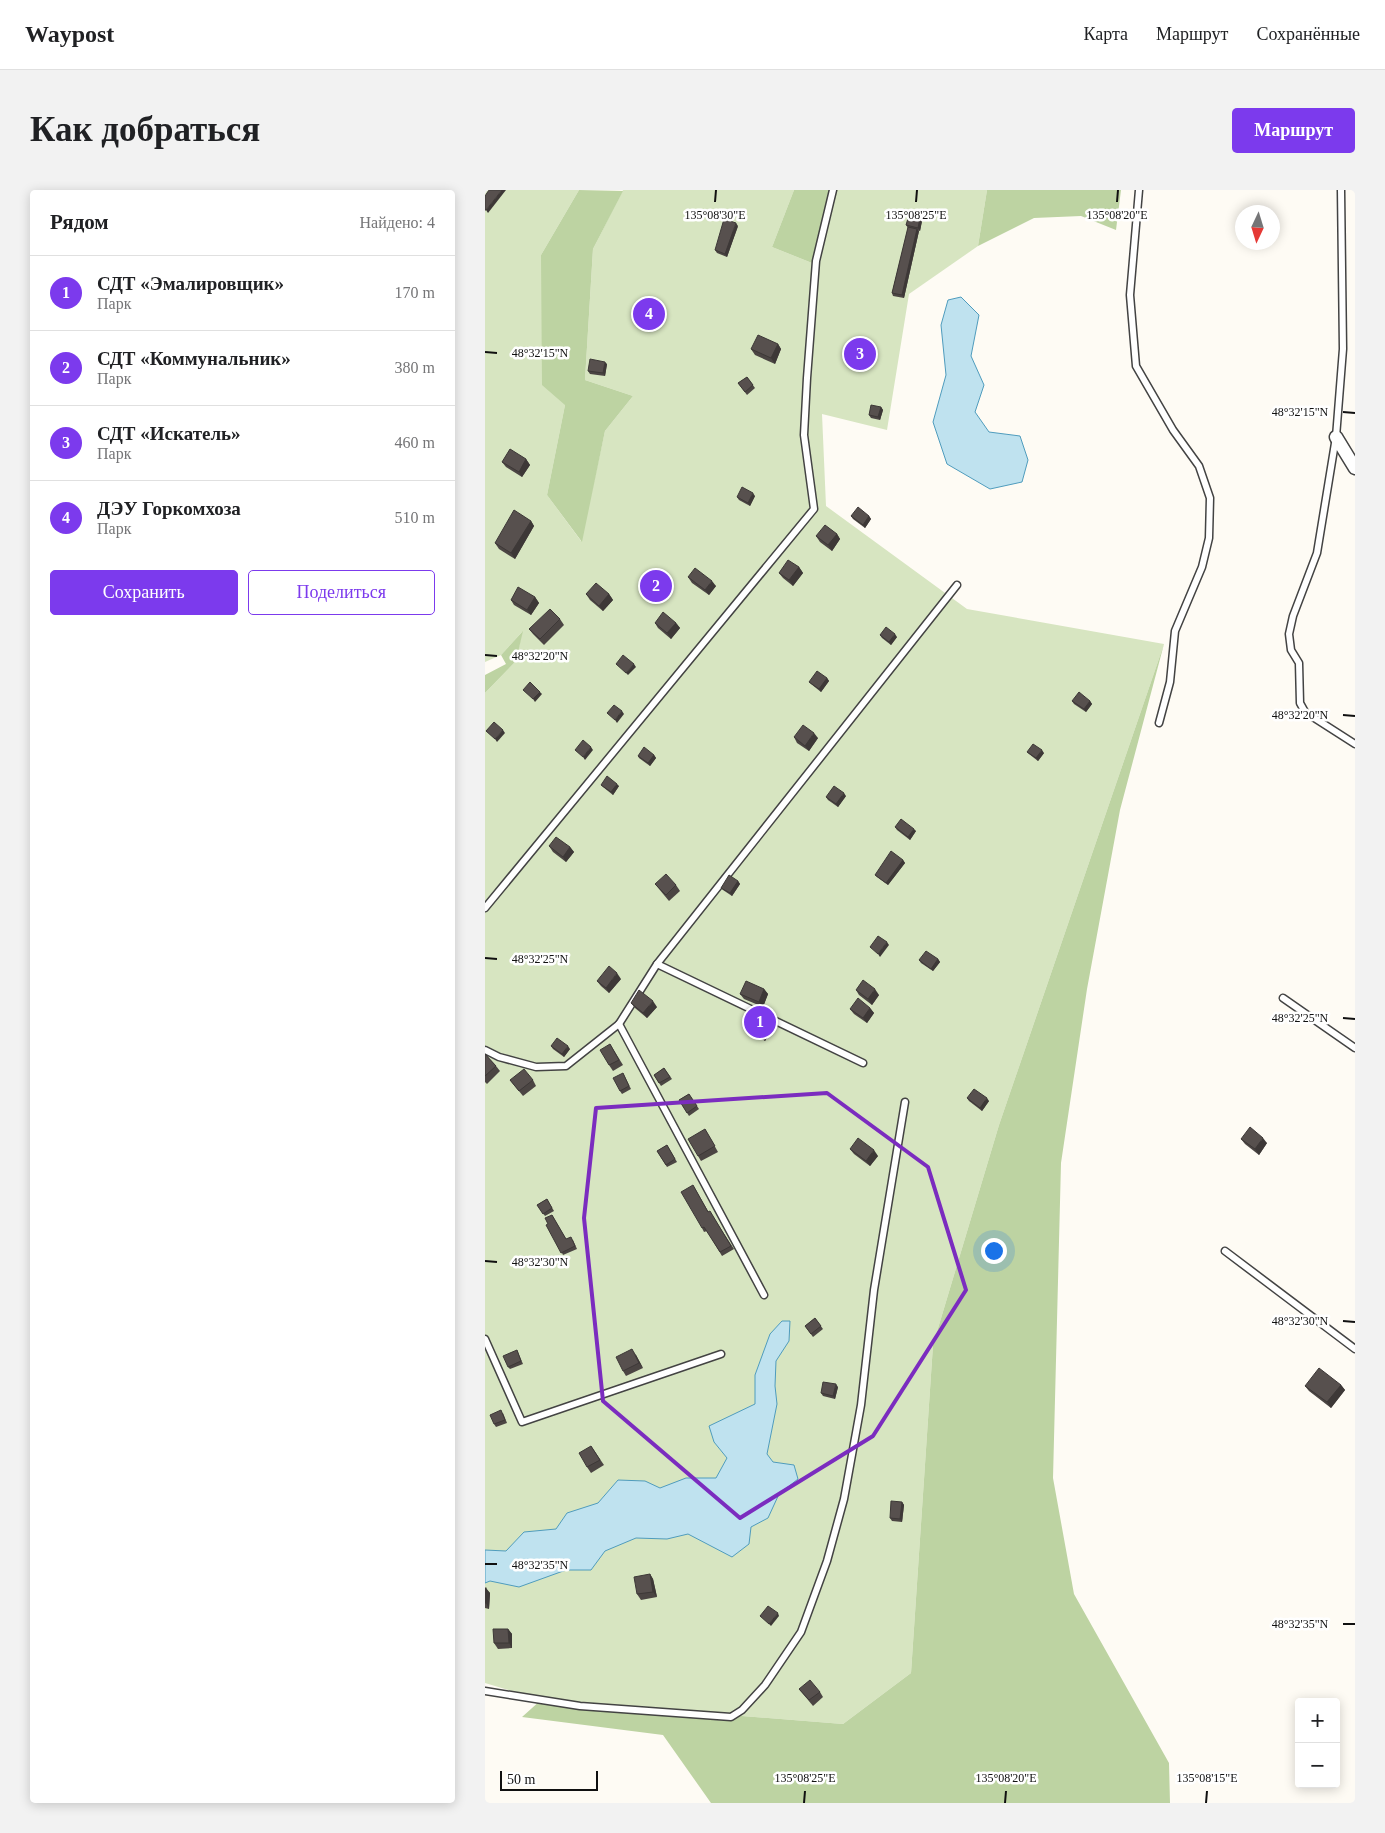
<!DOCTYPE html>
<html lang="ru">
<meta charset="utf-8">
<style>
:root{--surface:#fff;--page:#f2f2f2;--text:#202124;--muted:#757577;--line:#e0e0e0;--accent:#7c3aed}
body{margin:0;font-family:Georgia,serif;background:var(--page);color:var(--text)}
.controls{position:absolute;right:15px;bottom:15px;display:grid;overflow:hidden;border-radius:5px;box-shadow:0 2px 12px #0003}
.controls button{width:45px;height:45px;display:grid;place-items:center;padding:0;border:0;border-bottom:1px solid var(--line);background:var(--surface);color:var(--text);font:25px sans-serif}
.compass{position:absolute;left:750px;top:15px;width:45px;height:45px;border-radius:50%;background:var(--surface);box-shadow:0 2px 12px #0003;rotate:184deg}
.scale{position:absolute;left:15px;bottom:12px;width:98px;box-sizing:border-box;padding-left:5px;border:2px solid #101010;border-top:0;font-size:14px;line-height:18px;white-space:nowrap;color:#101010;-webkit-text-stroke:4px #fff;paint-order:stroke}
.you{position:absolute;left:508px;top:1060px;width:18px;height:18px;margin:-12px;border:4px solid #fff;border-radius:50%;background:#1a73e8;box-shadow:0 0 0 8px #1a73e833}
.badge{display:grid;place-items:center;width:32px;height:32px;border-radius:50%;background:var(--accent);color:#fff;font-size:16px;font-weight:700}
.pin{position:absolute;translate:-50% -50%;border:2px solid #fff;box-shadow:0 1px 5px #0006}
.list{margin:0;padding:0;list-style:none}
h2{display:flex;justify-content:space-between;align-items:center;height:65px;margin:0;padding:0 20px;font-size:21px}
h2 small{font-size:16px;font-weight:400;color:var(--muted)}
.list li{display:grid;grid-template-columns:32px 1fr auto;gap:15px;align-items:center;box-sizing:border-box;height:75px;padding:0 20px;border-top:1px solid var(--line)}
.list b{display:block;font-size:19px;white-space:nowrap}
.list p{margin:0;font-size:16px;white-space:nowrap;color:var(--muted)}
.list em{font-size:16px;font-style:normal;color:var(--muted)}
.actions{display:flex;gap:10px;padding:15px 20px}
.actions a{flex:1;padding:11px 0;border:1px solid var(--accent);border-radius:5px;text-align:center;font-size:18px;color:var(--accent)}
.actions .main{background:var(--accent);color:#fff}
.map{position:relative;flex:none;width:870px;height:1613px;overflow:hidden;border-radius:5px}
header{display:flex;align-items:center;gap:30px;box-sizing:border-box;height:70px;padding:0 25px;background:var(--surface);border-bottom:1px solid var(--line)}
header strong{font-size:24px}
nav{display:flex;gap:28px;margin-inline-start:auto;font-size:18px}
.intro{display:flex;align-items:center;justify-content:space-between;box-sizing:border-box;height:120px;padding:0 30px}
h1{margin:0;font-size:35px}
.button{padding:12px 22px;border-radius:5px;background:var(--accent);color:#fff;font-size:18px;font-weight:700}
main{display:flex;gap:30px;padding:0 30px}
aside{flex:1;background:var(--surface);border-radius:5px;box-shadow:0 2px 12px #0003}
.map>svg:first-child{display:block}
.green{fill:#d7e5c1}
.forest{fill:#bdd3a2}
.water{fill:#bfe2ef;stroke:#4f9cbd}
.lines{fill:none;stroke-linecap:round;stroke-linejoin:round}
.lane-casing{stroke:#434343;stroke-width:9}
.street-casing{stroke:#434343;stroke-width:15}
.lane{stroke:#fff;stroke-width:6}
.street{stroke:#fff;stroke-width:12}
.wall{fill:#4b4543}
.shaded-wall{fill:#3d3837}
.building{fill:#57504e;stroke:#3d3837}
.marked{fill:none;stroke:#7b2cbf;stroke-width:4;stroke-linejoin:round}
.ticks{fill:none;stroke:#101010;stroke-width:2}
.ticks-label{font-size:12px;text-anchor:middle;fill:#101010;stroke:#fff;stroke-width:5;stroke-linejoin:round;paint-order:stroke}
</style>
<header>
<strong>Waypost</strong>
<nav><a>Карта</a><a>Маршрут</a><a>Сохранённые</a></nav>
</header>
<div class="intro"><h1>Как добраться</h1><a class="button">Маршрут</a></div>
<main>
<aside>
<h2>Рядом<small>Найдено: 4</small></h2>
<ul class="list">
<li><span class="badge">1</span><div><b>СДТ «Эмалировщик»</b><p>Парк</p></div><em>170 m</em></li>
<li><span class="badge">2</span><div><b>СДТ «Коммунальник»</b><p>Парк</p></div><em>380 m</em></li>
<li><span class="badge">3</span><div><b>СДТ «Искатель»</b><p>Парк</p></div><em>460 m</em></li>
<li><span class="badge">4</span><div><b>ДЭУ Горкомхоза</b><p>Парк</p></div><em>510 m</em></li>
</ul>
<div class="actions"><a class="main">Сохранить</a><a>Поделиться</a></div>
</aside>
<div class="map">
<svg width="870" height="1613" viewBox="0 0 870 1613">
<rect width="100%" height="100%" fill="#fefbf4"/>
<polygon class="green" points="0,0 94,0 56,65 80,215 62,305 96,351 120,241 148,206 100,190 108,59 138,0 309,0 287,57 332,75 353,0 502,0 493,56 424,104 402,240 337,224 341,316 482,419 679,454 514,935 448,1155 426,1483 358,1534 56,1510 0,1493 0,503 31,471 37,442 16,465 0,472"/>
<g class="forest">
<polygon points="94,0 138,1 108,59 100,190 148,206 120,241 97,352 62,305 80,215 57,195 56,65"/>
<polygon points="309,0 353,0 332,75 287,57"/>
<polygon points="502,0 636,0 631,40 596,26 549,28 493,56"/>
<polygon points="38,441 31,471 0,503 0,485 21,474 16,465"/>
<polygon points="679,454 635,620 602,799 576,973 568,1288 589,1404 684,1573 685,1613 226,1613 178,1545 37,1527 56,1510 358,1534 426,1483 448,1155 514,935"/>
</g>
<g class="water">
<polygon points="476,107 494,125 486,166 499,195 490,222 504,242 535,246 543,270 537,292 505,299 462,274 448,232 461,185 456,135 463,110"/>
<polygon points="297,1131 305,1131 304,1151 291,1171 290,1196 292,1214 282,1264 288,1272 309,1275 313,1289 294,1304 283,1328 266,1337 264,1354 247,1367 203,1344 182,1349 151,1348 120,1361 106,1380 81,1380 34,1397 5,1391 0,1393 0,1360 21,1361 39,1342 71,1339 82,1323 113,1313 133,1290 160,1291 175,1298 201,1288 231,1288 242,1268 229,1252 224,1236 270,1214 270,1185 285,1144"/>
</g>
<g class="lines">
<g class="lane-casing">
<g id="lane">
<polyline points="654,0 645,105 651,176 688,240 714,276 725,308 724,348 717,377 690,441 685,492 674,533"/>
<polyline points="856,0 858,159 851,247 832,363 808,426 804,444 806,460 814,473 815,513 820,522 870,554"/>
<polyline points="0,718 329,319 319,245 322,188 331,71 348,0"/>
<polyline points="172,774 378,873"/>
<polyline points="798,808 870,858"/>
<polyline points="134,834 279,1105"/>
<polyline points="0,860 14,867 51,877 81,876 134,834 172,774 472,395"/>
<polyline points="740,1061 870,1159"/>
<polyline points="0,1149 37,1232 236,1164"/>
<polyline points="0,1501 95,1516 246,1527 257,1520 280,1495 316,1442 342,1371 359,1309 376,1215 389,1100 420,912"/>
</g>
</g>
<g class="street-casing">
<polyline id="street" points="851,247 870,278"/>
</g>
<use href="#lane" class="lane"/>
<use href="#street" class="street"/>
</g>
<g class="wall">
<polygon points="437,31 435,41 433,40 434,41 419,108 408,106 407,103 423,38 421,35"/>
<polygon points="253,36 242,67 232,63 230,60"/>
<polygon points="293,154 296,159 290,174 270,165 266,159"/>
<polygon points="122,174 120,186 105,184 103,181"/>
<polygon points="262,187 270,198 262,205 253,193"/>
<polygon points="396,217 398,220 395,230 386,228 384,225"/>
<polygon points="41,269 45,275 37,287 21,277 17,272"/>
<polygon points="270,306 265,316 254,310 252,307"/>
<polygon points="366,326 384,326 386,329 380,338 368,329"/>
<polygon points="46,331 49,336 30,369 14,359 10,353"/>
<polygon points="352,344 355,349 347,361 335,352 331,346"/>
<polygon points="314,377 318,383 308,396 298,388 294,383"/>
<polygon points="203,387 231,396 224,405 207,393"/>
<polygon points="101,404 124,404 128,410 118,421 105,410"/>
<polygon points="50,407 54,413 46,425 29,415 26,410"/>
<polygon points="75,429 79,435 59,455 48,444 44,439"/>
<polygon points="170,433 191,433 195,438 186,449 173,438"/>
<polygon points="395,445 412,447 406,455 397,448"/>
<polygon points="342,488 344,491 336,502 326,494 324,492"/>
<polygon points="587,511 605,511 607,514 601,522 589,514"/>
<polygon points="309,547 333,548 324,561 312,553"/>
<polygon points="542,562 559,563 553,571 544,564"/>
<polygon points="169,565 171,568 165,576 154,568 153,566"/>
<polygon points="116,595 134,596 128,605 118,597"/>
<polygon points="361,606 353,617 343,610 341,607"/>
<polygon points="410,637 431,641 425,650 412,640"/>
<polygon points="64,656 85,657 89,662 81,672 68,662"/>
<polygon points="418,670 420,673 403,695 392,687 390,685"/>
<polygon points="253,691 255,694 247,706 238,700 236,698"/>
<polygon points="170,694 191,695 195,701 184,711 174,699"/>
<polygon points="453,769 455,772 448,781 436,773 434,770"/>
<polygon points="136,789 124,803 116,796 112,791"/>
<polygon points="279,799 283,804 278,817 259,809 255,804"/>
<polygon points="371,800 394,805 387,815 374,805"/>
<polygon points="146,813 172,817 162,828 150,818"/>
<polygon points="385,818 389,823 382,833 369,824 365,819"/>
<polygon points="284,832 288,837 280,851 265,841 261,836"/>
<polygon points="125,854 138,875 128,881 124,875"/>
<polygon points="66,856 85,859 79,867 68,859"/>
<polygon points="0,864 11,876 15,881 2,894 0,892"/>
<polygon points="179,878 187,889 176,896 169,885"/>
<polygon points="138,883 146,899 137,904 135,901"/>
<polygon points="25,890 48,890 51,896 38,906"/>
<polygon points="204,904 214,919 204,926 194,910"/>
<polygon points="482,908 504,911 497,921 484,911"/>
<polygon points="220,939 233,962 216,971 213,966"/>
<polygon points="756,949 782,953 774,965 760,954"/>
<polygon points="182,955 192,972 182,977 172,961"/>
<polygon points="365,959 393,966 385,976 369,964"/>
<polygon points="208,995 223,1021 227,1025 249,1059 237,1066 222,1041 219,1042 217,1038"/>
<polygon points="62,1009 69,1021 60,1026 52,1015"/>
<polygon points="67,1025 81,1049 88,1050 92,1059 78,1065 63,1034"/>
<polygon points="330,1128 338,1139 328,1147 320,1136"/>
<polygon points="32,1160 38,1174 25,1179 23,1177"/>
<polygon points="151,1165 158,1178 141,1186 138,1181"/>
<polygon points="856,1195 860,1200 846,1218 824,1201 820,1196"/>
<polygon points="353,1197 350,1209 338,1206 336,1203"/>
<polygon points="18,1223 22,1233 11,1237 9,1234"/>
<polygon points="106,1256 119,1275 106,1283 102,1277"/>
<polygon points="417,1312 419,1315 417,1332 407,1331 405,1328"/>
<polygon points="165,1384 168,1389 172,1407 156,1410 152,1404"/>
<polygon points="0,1398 5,1403 4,1419 0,1418"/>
<polygon points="23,1439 27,1444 27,1458 13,1459 9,1453"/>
<polygon points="314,1499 335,1502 338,1507 328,1516"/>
</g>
<g class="shaded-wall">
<polygon points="17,0 21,0 3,23 1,20"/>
<polygon points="435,28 437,31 435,41 433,38"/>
<polygon points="251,33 253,36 242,67 240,64"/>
<polygon points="432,39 434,41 419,108 417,105"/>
<polygon points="293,154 296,159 290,174 286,168"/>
<polygon points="120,172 122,174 120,186 118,183"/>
<polygon points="396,217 398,220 395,230 393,227"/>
<polygon points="41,269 45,275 37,287 34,282"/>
<polygon points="268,303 270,306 265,316 263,313"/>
<polygon points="384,326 386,329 380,338 378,335"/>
<polygon points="46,331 49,336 30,369 26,363"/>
<polygon points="352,344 355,349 347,361 343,355"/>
<polygon points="314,377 318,383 308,396 304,390"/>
<polygon points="227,391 231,396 224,405 220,400"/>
<polygon points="124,404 128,410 118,421 114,416"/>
<polygon points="50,407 54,413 46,425 42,420"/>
<polygon points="191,433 195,438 186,449 182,443"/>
<polygon points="410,444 412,447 406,455 404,452"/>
<polygon points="149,474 151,477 143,485 141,483"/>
<polygon points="342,488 344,491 336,502 334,499"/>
<polygon points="55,502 57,504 50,512 48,509"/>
<polygon points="605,511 607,514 601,522 599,519"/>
<polygon points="137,521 139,524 132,533 130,530"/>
<polygon points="18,540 20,543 12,552 10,549"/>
<polygon points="329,543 333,548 324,561 320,556"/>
<polygon points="106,557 108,560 100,570 98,567"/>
<polygon points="557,560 559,563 553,571 551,568"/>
<polygon points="169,565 171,568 165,576 163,573"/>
<polygon points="132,594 134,596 128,605 126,602"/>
<polygon points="359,603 361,606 353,617 351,614"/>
<polygon points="429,639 431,641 425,650 423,647"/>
<polygon points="85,657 89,662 81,672 78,667"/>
<polygon points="418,670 420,673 403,695 401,693"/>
<polygon points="253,691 255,694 247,706 245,703"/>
<polygon points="402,752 404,755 395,767 393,764"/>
<polygon points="453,769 455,772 448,781 446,779"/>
<polygon points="132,783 136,789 124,803 121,798"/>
<polygon points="279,799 283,804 278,817 274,812"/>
<polygon points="390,799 394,805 387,815 383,809"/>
<polygon points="168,811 172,817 162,828 158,823"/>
<polygon points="385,818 389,823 382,833 378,828"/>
<polygon points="284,832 288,837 280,851 276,845"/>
<polygon points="83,856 85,859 79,867 77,864"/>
<polygon points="502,908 504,911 497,921 495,918"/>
<polygon points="778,948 782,953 774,965 770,959"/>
<polygon points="389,960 393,966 385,976 381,971"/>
<polygon points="147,1159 151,1165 158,1178 154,1173"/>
<polygon points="351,1194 353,1197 350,1209 348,1206"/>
<polygon points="856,1195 860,1200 846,1218 842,1212"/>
<polygon points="417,1312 419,1315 417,1332 415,1329"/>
<polygon points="165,1384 168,1389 172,1407 168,1402"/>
<polygon points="1,1398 5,1403 4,1419 1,1413"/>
<polygon points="293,1423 294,1426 286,1436 284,1434"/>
<polygon points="23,1439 27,1444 27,1458 24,1453"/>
</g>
<g class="building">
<polygon points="4,0 17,0 1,20 0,20 0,6"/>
<polygon points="424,25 435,28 433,38 421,35"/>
<polygon points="239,29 251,33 240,64 230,60"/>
<polygon points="423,37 432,39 417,105 407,103"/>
<polygon points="273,145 293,154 286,168 266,159"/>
<polygon points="105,169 120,172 118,183 103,181"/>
<polygon points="262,187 268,195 260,202 253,193"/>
<polygon points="386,215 396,217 393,227 384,225"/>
<polygon points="25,259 41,269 34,282 17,272"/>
<polygon points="257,297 268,303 263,313 252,307"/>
<polygon points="373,317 384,326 378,335 366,326"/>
<polygon points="29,320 46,331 26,363 10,353"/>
<polygon points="340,335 352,344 343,355 331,346"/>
<polygon points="303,370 314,377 304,390 294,383"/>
<polygon points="210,378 227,391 220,400 203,387"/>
<polygon points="111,393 124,404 114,416 101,404"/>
<polygon points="33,397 50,407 42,420 26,410"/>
<polygon points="65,419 75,429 55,449 44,439"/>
<polygon points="178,422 191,433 182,443 170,433"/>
<polygon points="401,437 410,444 404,452 395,445"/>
<polygon points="138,465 149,474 141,483 131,474"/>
<polygon points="332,481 342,488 334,499 324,492"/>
<polygon points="45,492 55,502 48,509 38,500"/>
<polygon points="594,502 605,511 599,519 587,511"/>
<polygon points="129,515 137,521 130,530 122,523"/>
<polygon points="9,532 18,540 10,549 1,541"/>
<polygon points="318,535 329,543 320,556 309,547"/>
<polygon points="98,550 106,557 98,567 90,560"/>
<polygon points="548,554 557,560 551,568 542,562"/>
<polygon points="159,557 169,565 163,573 153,566"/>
<polygon points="122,586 132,594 126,602 116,595"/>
<polygon points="349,596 359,603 351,614 341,607"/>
<polygon points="416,629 429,639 423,647 410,637"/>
<polygon points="71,647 85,657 78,667 64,656"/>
<polygon points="406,661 418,670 401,693 390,685"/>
<polygon points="181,684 191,695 181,705 170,694"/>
<polygon points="244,685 253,691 245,703 236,698"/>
<polygon points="393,746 402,752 393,764 385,757"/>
<polygon points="441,761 453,769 446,779 434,770"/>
<polygon points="124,776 132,783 121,798 112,791"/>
<polygon points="378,790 390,799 383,809 371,800"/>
<polygon points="261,791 279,799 274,812 255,804"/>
<polygon points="154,800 168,811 158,823 146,813"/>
<polygon points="373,808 385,818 378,828 365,819"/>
<polygon points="269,823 284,832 276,845 261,836"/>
<polygon points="72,848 83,856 77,864 66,856"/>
<polygon points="125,854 134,870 124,875 115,860"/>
<polygon points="0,864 11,876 0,886"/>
<polygon points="179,878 185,887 174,893 169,885"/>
<polygon points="39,879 48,890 34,901 25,890"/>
<polygon points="138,883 144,896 135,901 128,888"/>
<polygon points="489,899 502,908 495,918 482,908"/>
<polygon points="204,904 212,916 202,923 194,910"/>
<polygon points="765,937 778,948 770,959 756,949"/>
<polygon points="220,939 230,956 213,966 203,949"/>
<polygon points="373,948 389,960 381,971 365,959"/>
<polygon points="182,955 190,969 181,975 172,961"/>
<polygon points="208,995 223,1022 225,1021 246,1056 235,1062 219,1037 217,1038 196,1002"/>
<polygon points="62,1009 67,1018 58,1024 52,1015"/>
<polygon points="67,1025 81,1049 86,1047 90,1056 76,1063 61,1035 63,1034 60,1028"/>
<polygon points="330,1128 336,1136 326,1144 320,1136"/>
<polygon points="147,1159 154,1173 138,1181 131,1167"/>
<polygon points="32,1160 36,1171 23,1177 18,1166"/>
<polygon points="834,1178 856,1195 842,1212 820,1196"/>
<polygon points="338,1192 351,1194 348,1206 336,1203"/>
<polygon points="16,1220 20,1230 9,1234 5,1225"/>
<polygon points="106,1256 115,1270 102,1277 94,1263"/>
<polygon points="406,1311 417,1312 415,1329 405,1328"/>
<polygon points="165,1384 168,1402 152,1404 149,1387"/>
<rect x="0" y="1398" width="1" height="15"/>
<polygon points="283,1416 293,1423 284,1434 275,1426"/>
<polygon points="8,1439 23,1439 24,1453 9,1453"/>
<polygon points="325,1490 335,1502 324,1510 314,1499"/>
</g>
<path class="marked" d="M342,903L443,977L481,1100L388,1246L255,1328L118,1211L99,1028L111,918Z"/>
<path class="ticks" d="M230,12L231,0M431,12L432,0M632,12L633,0M0,162L12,163M858,222L870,223M0,465L12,466M858,525L870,526M0,768L12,769M858,828L870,829M0,1071L12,1072M858,1131L870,1132M0,1374H12M858,1434H870M319,1613L320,1601M520,1613L521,1601M721,1613L722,1601"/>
<g class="ticks-label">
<text x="230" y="29">135°08'30"E</text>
<text x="431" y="29">135°08'25"E</text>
<text x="632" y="29">135°08'20"E</text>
<text x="55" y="167">48°32'15"N</text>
<text x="815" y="226">48°32'15"N</text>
<text x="55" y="470">48°32'20"N</text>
<text x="815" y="529">48°32'20"N</text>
<text x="55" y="773">48°32'25"N</text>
<text x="815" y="832">48°32'25"N</text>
<text x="55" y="1076">48°32'30"N</text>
<text x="815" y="1135">48°32'30"N</text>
<text x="55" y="1379">48°32'35"N</text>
<text x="815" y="1438">48°32'35"N</text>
<text x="320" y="1592">135°08'25"E</text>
<text x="521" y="1592">135°08'20"E</text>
<text x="722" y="1592">135°08'15"E</text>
</g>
</svg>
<div class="controls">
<button>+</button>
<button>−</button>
</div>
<svg class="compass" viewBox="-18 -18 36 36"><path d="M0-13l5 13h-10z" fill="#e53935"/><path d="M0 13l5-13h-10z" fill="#757577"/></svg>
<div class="scale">50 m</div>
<div class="you"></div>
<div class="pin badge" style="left:275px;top:832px">1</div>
<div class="pin badge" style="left:171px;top:396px">2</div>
<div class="pin badge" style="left:375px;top:164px">3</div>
<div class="pin badge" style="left:164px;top:124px">4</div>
</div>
</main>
